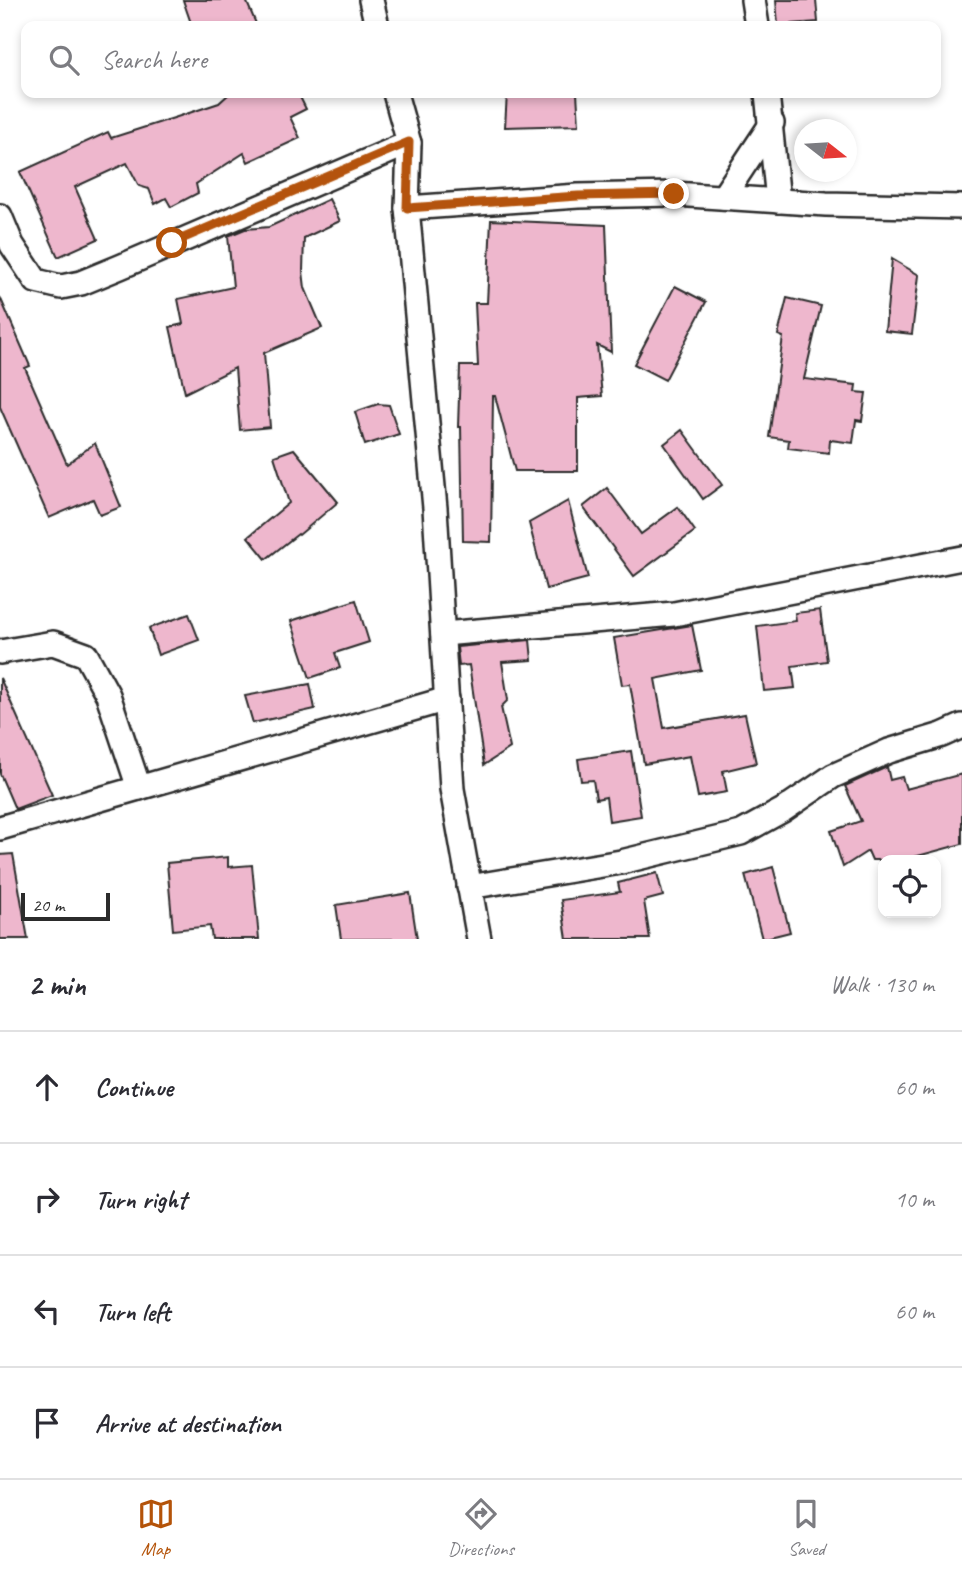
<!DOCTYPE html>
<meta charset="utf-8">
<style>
:root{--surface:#fff;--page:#f2f2f3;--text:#2b2b33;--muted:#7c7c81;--line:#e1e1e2;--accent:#b45309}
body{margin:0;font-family:Caveat,sans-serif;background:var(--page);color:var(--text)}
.controls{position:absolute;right:21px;bottom:21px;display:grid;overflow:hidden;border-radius:14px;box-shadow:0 4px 10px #0003}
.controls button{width:63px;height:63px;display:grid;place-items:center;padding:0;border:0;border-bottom:2px solid var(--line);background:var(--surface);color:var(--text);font:35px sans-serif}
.compass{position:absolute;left:794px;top:119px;width:63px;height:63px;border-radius:50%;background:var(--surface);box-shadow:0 4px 10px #0003;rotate:107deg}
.scale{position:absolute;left:21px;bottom:18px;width:89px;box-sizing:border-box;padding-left:7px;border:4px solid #2b2b2b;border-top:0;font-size:19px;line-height:24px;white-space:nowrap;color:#2b2b2b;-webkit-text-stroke:5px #fff;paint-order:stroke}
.stop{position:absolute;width:21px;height:21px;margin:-16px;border:5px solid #b45309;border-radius:50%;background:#fff}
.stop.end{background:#b45309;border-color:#fff;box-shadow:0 2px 7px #0008}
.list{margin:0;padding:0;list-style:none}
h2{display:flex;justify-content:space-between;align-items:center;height:91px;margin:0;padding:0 28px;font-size:30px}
h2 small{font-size:23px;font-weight:400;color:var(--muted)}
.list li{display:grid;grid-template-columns:46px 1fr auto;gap:21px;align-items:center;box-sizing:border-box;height:112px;padding:0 28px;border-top:2px solid var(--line)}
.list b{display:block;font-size:26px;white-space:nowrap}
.list em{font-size:23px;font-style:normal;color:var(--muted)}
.icon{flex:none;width:38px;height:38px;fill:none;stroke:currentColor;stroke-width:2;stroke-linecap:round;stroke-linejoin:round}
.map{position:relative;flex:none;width:962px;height:939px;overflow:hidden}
.search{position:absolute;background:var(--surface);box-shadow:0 4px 10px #0003;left:21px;right:21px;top:21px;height:77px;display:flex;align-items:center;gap:18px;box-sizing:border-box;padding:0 24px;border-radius:14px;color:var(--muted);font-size:26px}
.sheet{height:539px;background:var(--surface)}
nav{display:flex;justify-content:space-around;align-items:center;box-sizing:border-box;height:98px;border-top:2px solid var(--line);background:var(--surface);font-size:19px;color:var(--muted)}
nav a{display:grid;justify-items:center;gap:4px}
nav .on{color:var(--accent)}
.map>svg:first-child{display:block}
.building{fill:#eeb7cd;stroke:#2b2b2b;stroke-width:2}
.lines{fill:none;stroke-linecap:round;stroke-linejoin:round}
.minor-casing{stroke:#2b2b2b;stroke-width:28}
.minor{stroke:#fff;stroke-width:23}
.route{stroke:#b45309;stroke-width:9}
</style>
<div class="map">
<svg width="962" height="939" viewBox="0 0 962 939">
<rect width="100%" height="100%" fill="#fff"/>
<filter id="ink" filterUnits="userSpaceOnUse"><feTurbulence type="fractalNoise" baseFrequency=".0143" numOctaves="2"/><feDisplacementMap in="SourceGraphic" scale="14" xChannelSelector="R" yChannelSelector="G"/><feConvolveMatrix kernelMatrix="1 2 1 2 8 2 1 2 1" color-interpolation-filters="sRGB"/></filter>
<g filter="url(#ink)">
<g class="building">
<polygon points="183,0 246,0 257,26 192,26"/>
<polygon points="776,0 816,0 818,22 778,25"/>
<polygon points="230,93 298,93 306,109 290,117 300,138 248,162 244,153 196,184 198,193 171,207 166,198 155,204 149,189 139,186 127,163 75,187 98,239 58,257 20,172 108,132 111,138 177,117 219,103"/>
<polygon points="507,93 577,93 579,125 505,127"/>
<polygon points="329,199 340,221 304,238 303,271 305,288 322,328 264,353 270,427 240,430 235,368 185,393 170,327 183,324 178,299 233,287 228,236 245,229 269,227"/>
<polygon points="491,220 606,225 611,352 597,345 602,396 578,398 578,471 515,471 495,396 493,396 491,542 463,541 461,427 458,427 460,366 478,366 475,303 487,303"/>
<polygon points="892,259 919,275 912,334 885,331"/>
<polygon points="675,286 706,302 665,380 634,364"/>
<polygon points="0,297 30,366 25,368 67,464 95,443 121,507 100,515 93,499 49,518 0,407"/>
<polygon points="787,298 821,306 804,379 856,385 855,392 866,393 862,421 856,420 853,443 830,440 829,453 788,448 789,440 769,437 783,337 778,335"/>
<polygon points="378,404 389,405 399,434 365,445 355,412"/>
<polygon points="682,430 722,485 703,499 664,444"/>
<polygon points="294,449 338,502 299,535 298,534 266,559 248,537 289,503 274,456"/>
<polygon points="607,488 641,534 678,507 695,531 634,576 583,507"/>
<polygon points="568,501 588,578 546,589 529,523"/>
<polygon points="356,600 369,642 335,653 340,668 310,678 291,621"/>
<polygon points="820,610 827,661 792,666 795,688 764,691 757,626 796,621 795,613"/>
<polygon points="189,614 199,640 158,655 149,628"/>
<polygon points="692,625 701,670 655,679 664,728 745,714 756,763 723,771 727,792 698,797 690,756 644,764 630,684 622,685 614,638"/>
<polygon points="530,640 532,660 502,662 508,700 501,707 510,748 484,765 469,665 459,666 457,647"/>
<polygon points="0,678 52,795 15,809 0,774"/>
<polygon points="310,684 315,709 253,723 245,696"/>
<polygon points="631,751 641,816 609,821 606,797 596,799 593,780 581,781 578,759"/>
<polygon points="887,767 890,780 902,777 906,789 962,774 962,844 903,860 872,860 868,851 843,867 831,831 861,821 845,786"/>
<polygon points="13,854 28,939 0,939 0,855"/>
<polygon points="228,857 228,867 252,865 259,939 212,939 210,926 173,930 167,863"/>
<polygon points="773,867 790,932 762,939 745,875"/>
<polygon points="657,873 663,896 644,901 650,939 567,939 561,900 620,892 618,883"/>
<polygon points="410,893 417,939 341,939 336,905"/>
</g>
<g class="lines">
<g class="minor-casing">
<g id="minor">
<polyline points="371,0 377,26"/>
<polyline points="753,0 757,26"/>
<polyline points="395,93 409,143 407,208 435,508 452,789 479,939"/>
<polyline points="767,93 778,201"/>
<polyline points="723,197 772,123"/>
<polyline points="407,208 578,196 674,194 826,204 962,207"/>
<polyline points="0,216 12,245 36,281 61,287 81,283 120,267 409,143"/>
<polyline points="443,634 674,614 962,558"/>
<polyline points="0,652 53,643 86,655 108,695 139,788"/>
<polyline points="0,828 447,699"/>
<polyline points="469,887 621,862 741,833 783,810 833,776 889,751 942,735 962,726"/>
</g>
</g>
<use href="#minor" class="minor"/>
</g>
</g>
<g class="lines" filter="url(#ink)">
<polyline class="route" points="172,243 409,142 407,208 578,196 674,194"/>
</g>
</svg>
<div class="controls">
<button><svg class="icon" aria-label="locate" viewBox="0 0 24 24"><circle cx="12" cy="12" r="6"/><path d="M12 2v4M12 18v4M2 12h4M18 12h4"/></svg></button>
</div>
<svg class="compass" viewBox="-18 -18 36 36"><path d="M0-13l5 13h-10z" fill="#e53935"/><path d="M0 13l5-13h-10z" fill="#7c7c81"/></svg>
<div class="scale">20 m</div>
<div class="stop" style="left:172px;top:243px"></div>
<div class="stop end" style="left:674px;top:194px"></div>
<div class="search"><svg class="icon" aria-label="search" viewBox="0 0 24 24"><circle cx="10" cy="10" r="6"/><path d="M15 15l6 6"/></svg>Search here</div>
</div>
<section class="sheet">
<h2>2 min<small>Walk · 130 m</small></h2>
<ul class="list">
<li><svg class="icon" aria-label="ahead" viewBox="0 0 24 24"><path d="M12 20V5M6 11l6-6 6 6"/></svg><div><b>Continue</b></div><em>60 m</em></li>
<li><svg class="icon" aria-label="right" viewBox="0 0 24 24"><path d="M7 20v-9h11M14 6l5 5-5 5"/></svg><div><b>Turn right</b></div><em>10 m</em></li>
<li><svg class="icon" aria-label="left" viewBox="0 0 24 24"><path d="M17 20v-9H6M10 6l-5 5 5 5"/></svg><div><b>Turn left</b></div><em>60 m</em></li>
<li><svg class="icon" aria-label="arrive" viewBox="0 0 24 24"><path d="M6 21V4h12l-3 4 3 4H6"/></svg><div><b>Arrive at destination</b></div></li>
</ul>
</section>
<nav>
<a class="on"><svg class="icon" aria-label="map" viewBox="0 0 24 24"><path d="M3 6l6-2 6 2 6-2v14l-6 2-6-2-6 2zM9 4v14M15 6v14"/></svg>Map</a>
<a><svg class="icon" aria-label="directions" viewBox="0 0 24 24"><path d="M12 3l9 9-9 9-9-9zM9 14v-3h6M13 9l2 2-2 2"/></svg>Directions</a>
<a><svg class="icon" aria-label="saved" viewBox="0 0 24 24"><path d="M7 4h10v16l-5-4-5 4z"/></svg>Saved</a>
</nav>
